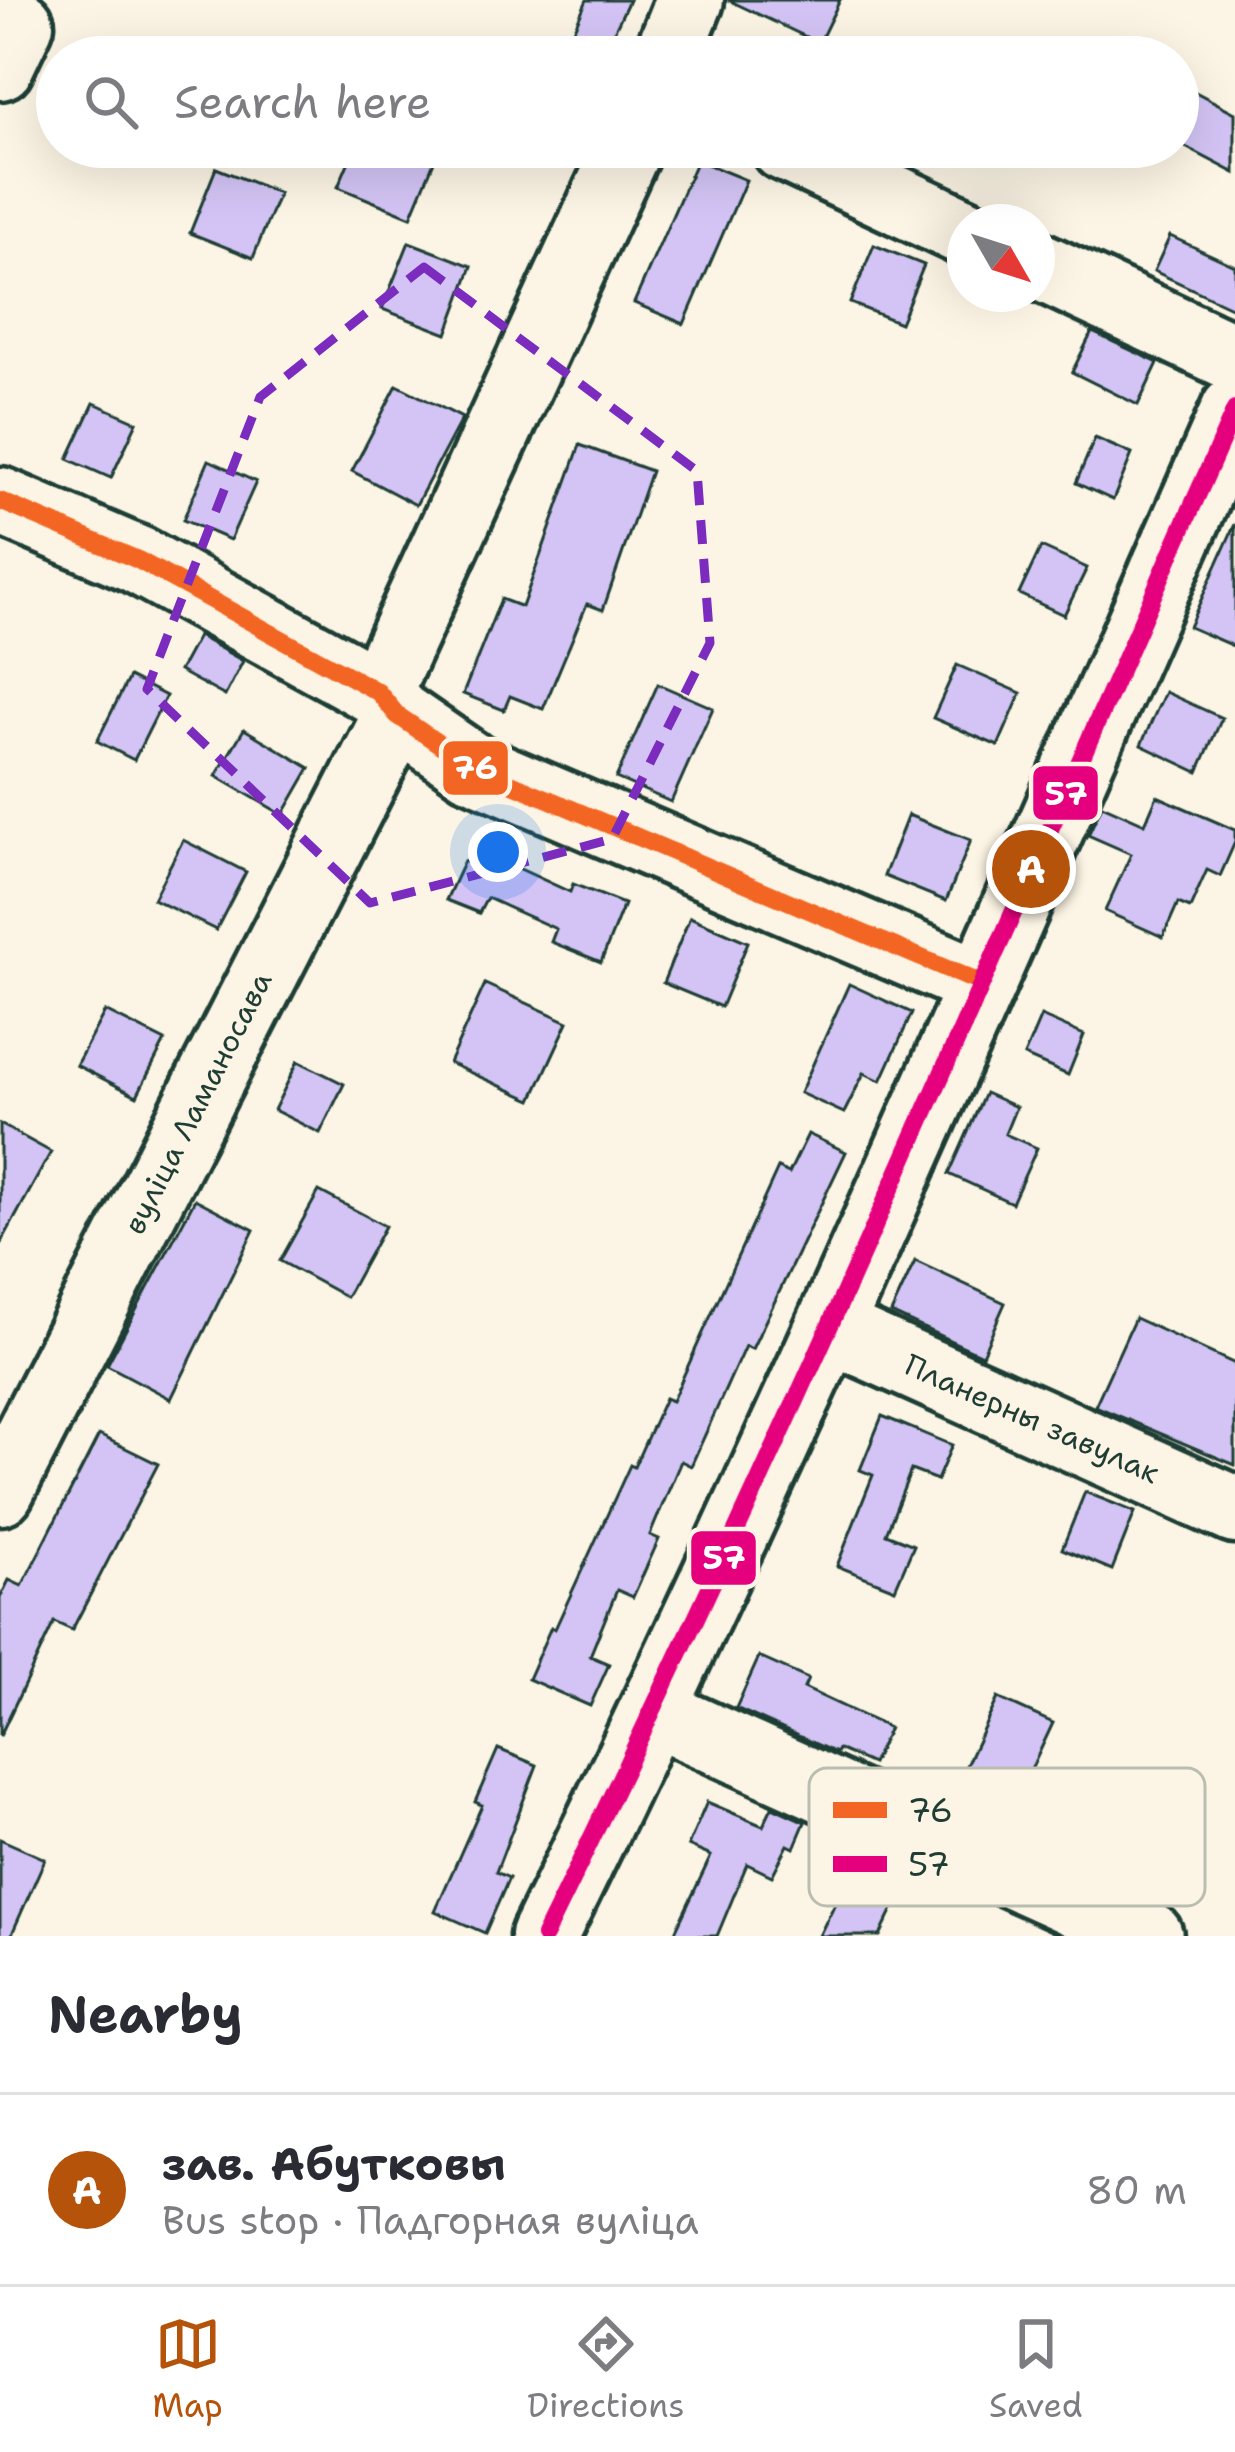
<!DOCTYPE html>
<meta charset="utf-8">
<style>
:root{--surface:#fff;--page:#f7f7f7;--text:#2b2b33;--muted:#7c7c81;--line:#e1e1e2;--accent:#b45309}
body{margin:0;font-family:"Shantell Sans",sans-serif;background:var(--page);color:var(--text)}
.compass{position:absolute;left:947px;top:204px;width:108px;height:108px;border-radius:50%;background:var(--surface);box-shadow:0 12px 48px #0002;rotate:129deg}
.you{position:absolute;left:498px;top:852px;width:42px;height:42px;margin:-30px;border:9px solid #fff;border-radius:50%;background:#1a73e8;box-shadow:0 0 0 18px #1a73e833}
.badge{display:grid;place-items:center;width:78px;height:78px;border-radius:50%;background:var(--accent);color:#fff;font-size:39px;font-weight:700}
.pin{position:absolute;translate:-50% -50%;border:6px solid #fff;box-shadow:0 3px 12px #0006}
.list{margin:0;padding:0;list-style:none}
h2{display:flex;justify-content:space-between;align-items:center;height:156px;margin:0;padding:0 48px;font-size:51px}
h2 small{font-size:39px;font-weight:400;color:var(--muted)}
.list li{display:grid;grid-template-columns:78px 1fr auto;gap:36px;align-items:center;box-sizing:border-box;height:192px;padding:0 48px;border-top:3px solid var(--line)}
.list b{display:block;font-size:45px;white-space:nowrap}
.list p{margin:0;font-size:39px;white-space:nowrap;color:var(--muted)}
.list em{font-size:39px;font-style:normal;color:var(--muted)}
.icon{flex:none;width:66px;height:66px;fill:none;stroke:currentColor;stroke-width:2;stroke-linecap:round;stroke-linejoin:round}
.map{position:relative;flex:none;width:1235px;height:1936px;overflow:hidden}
.search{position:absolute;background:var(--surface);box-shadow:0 12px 48px #0002;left:36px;right:36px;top:36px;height:132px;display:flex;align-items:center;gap:30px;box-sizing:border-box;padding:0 42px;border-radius:66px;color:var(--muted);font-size:45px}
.sheet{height:348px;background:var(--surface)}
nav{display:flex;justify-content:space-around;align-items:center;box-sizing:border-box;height:168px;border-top:3px solid var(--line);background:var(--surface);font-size:33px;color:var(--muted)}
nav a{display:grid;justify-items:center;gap:6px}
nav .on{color:var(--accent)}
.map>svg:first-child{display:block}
.building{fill:#d3c4f5;stroke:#1f3d34;stroke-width:3}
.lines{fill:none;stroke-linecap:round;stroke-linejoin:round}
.minor-casing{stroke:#1f3d34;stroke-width:75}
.minor{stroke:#fcf5e5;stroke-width:66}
.bus-1-casing{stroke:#fcf5e5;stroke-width:27}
.bus-2-casing{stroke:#fcf5e5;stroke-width:27}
.bus-1{stroke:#f26522;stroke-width:18}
.bus-2{stroke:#e5007d;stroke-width:18}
.marked{fill:none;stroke:#7b2cbf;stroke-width:9;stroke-dasharray:24 15;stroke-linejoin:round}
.labels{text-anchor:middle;stroke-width:12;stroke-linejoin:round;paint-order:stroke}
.street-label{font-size:30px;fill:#1f3d34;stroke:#fcf5e5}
.key{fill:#fcf5e5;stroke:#babeb0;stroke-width:3}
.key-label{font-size:33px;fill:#1f3d34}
.line-badge{stroke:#fcf5e5;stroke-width:4.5}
.badge-label{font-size:33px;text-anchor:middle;font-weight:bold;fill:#fff}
</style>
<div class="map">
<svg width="1235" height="1936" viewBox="0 0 1235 1936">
<rect width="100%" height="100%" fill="#fcf5e5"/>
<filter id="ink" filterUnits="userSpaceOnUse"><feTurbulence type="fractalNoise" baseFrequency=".00833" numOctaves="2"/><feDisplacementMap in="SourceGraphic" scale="24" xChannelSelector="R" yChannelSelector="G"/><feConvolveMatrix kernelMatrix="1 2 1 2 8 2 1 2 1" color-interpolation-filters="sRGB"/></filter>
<g filter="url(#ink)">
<g class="building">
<polygon points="587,0 629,0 602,57 561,57"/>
<polygon points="728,0 840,0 819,43"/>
<polygon points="1188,88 1235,113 1235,173 1178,143 1178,107"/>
<polygon points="355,147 440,147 411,217 338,187"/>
<polygon points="697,160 746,180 684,324 634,303"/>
<polygon points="216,168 279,193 253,258 190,233"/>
<polygon points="1170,236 1235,266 1235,309 1154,271"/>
<polygon points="409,242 472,266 447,334 382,309"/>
<polygon points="874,245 924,265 900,323 850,303"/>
<polygon points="1092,332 1158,363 1138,405 1072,372"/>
<polygon points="397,385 462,418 416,505 352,471"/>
<polygon points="94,403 137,422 111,478 68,459"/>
<polygon points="1095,438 1132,454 1113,500 1076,483"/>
<polygon points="580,445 651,471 603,610 587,604 543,709 510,696 504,710 463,694 501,599 522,607"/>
<polygon points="209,460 256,482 230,540 183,520"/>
<polygon points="1235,524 1235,647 1189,627"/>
<polygon points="1041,547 1087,568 1064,615 1019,594"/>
<polygon points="198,636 243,661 225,696 179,671"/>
<polygon points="957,665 1021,693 998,746 933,718"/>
<polygon points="129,677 166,696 134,760 97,741"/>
<polygon points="658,684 713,708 671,802 616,778"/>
<polygon points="1165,692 1222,718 1198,772 1141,745"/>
<polygon points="244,729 310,768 283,815 216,776"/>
<polygon points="1157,796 1235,830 1235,842 1220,876 1207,870 1190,908 1178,903 1163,937 1105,911 1131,854 1088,835 1102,805 1145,824"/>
<polygon points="908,815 971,840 946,901 884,876"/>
<polygon points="183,840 246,872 216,930 153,899"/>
<polygon points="490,855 570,892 573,884 624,904 601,962 551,942 556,929 487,898 479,913 446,900 464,861 483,870"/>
<polygon points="690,917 748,942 721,1007 663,983"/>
<polygon points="485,984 568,1022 532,1100 449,1063"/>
<polygon points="849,984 912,1013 881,1081 864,1073 844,1113 800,1093"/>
<polygon points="105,1011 165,1041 137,1096 76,1065"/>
<polygon points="1041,1016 1084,1035 1068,1075 1024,1056"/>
<polygon points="298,1061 344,1084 320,1133 274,1110"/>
<polygon points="985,1093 1016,1107 1005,1134 1037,1148 1012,1203 949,1174"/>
<polygon points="0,1124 51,1152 0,1245"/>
<polygon points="808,1134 846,1152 752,1349 745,1346 691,1466 681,1461 650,1535 659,1539 633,1597 617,1590 590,1656 609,1664 590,1706 528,1679 551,1627 555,1629 630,1465 634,1467 665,1398 672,1401 778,1168 789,1173"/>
<polygon points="319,1191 385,1226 346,1297 280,1261"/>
<polygon points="195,1199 254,1230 171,1399 107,1365"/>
<polygon points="915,1261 1005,1303 982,1355 891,1313"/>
<polygon points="1135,1318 1235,1364 1235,1465 1095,1406"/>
<polygon points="882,1416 952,1445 937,1480 911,1470 886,1534 914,1545 895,1589 837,1566 873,1475 860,1470"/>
<polygon points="99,1435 158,1464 72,1630 54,1622 0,1736 0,1598 9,1580 22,1586"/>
<polygon points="1085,1492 1135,1512 1112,1570 1062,1549"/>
<polygon points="759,1657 808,1679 804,1688 889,1728 872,1764 838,1749 836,1753 736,1708"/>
<polygon points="998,1698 1053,1723 1016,1802 961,1776"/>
<polygon points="498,1749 537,1765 496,1872 509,1878 485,1933 435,1911 482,1805 475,1802"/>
<polygon points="707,1802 763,1826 772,1807 805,1822 794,1848 788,1845 772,1876 747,1864 717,1936 673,1936 711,1856 688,1846"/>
<polygon points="0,1839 45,1859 11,1936 0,1936"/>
<polygon points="858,1856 907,1880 880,1936 819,1936"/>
</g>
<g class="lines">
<g class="minor-casing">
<g id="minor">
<polyline points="667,57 690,0"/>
<polyline points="0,66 20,24"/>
<polyline points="784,147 965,232"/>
<polyline points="1037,265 1235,358"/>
<polyline points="0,501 138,560 378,692 397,715 471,766 980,983"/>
<polyline points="378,692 628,147"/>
<polyline points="829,1328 1235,1510"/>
<polyline points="0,1491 397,715"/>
<polyline points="654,1712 1149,1936"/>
<path d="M544,1936C790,1435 1008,920 1235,410"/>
</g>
</g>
<use href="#minor" class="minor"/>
<g class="bus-1-casing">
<polyline id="bus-1" points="0,501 138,560 378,692 397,715 471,766 980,983"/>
</g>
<g class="bus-2-casing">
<path id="bus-2" d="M544,1936C790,1435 1008,920 1235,410"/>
</g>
<use href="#bus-1" class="bus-1"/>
<use href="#bus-2" class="bus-2"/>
</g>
</g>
<path class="marked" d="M424,267L697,471L710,643L612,839L370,903L147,689L260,397Z"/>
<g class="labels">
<g class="street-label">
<text transform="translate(198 1103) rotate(-63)" y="10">вуліца Ламаносава</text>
<text transform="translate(1032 1419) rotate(24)" y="10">Планерны завулак</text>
</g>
</g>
<rect x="809" y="1768" width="396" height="138" rx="18" class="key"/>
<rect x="833" y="1802" width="54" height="16" fill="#f26522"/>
<rect x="833" y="1856" width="54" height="16" fill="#e5007d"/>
<g class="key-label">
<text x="908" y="1822">76</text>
<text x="908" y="1876">57</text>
</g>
<g class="line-badge">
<rect x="441" y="739" width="69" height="58" rx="12" fill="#f26522"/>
<rect x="1031" y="764" width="69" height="58" rx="12" fill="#e5007d"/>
<rect x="689" y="1529" width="69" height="58" rx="12" fill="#e5007d"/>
</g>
<g class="badge-label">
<text x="475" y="779">76</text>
<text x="1066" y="805">57</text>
<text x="724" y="1569">57</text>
</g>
</svg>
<svg class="compass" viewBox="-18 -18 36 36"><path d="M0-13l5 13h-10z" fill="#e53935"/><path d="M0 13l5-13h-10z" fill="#7c7c81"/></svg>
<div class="you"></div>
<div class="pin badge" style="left:1031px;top:869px">A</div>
<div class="search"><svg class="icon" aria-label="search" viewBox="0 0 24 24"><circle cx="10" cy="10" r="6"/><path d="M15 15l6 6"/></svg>Search here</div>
</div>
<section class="sheet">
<h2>Nearby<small></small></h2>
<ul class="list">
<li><span class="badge">A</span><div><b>зав. Абутковы</b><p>Bus stop · Падгорная вуліца</p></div><em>80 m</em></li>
</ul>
</section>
<nav>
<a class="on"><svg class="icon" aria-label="map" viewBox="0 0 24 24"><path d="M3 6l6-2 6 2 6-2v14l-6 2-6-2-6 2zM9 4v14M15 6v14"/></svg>Map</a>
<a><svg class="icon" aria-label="directions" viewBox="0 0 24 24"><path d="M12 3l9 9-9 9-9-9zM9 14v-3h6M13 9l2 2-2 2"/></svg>Directions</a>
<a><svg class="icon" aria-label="saved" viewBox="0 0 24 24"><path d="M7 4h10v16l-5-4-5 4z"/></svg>Saved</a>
</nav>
